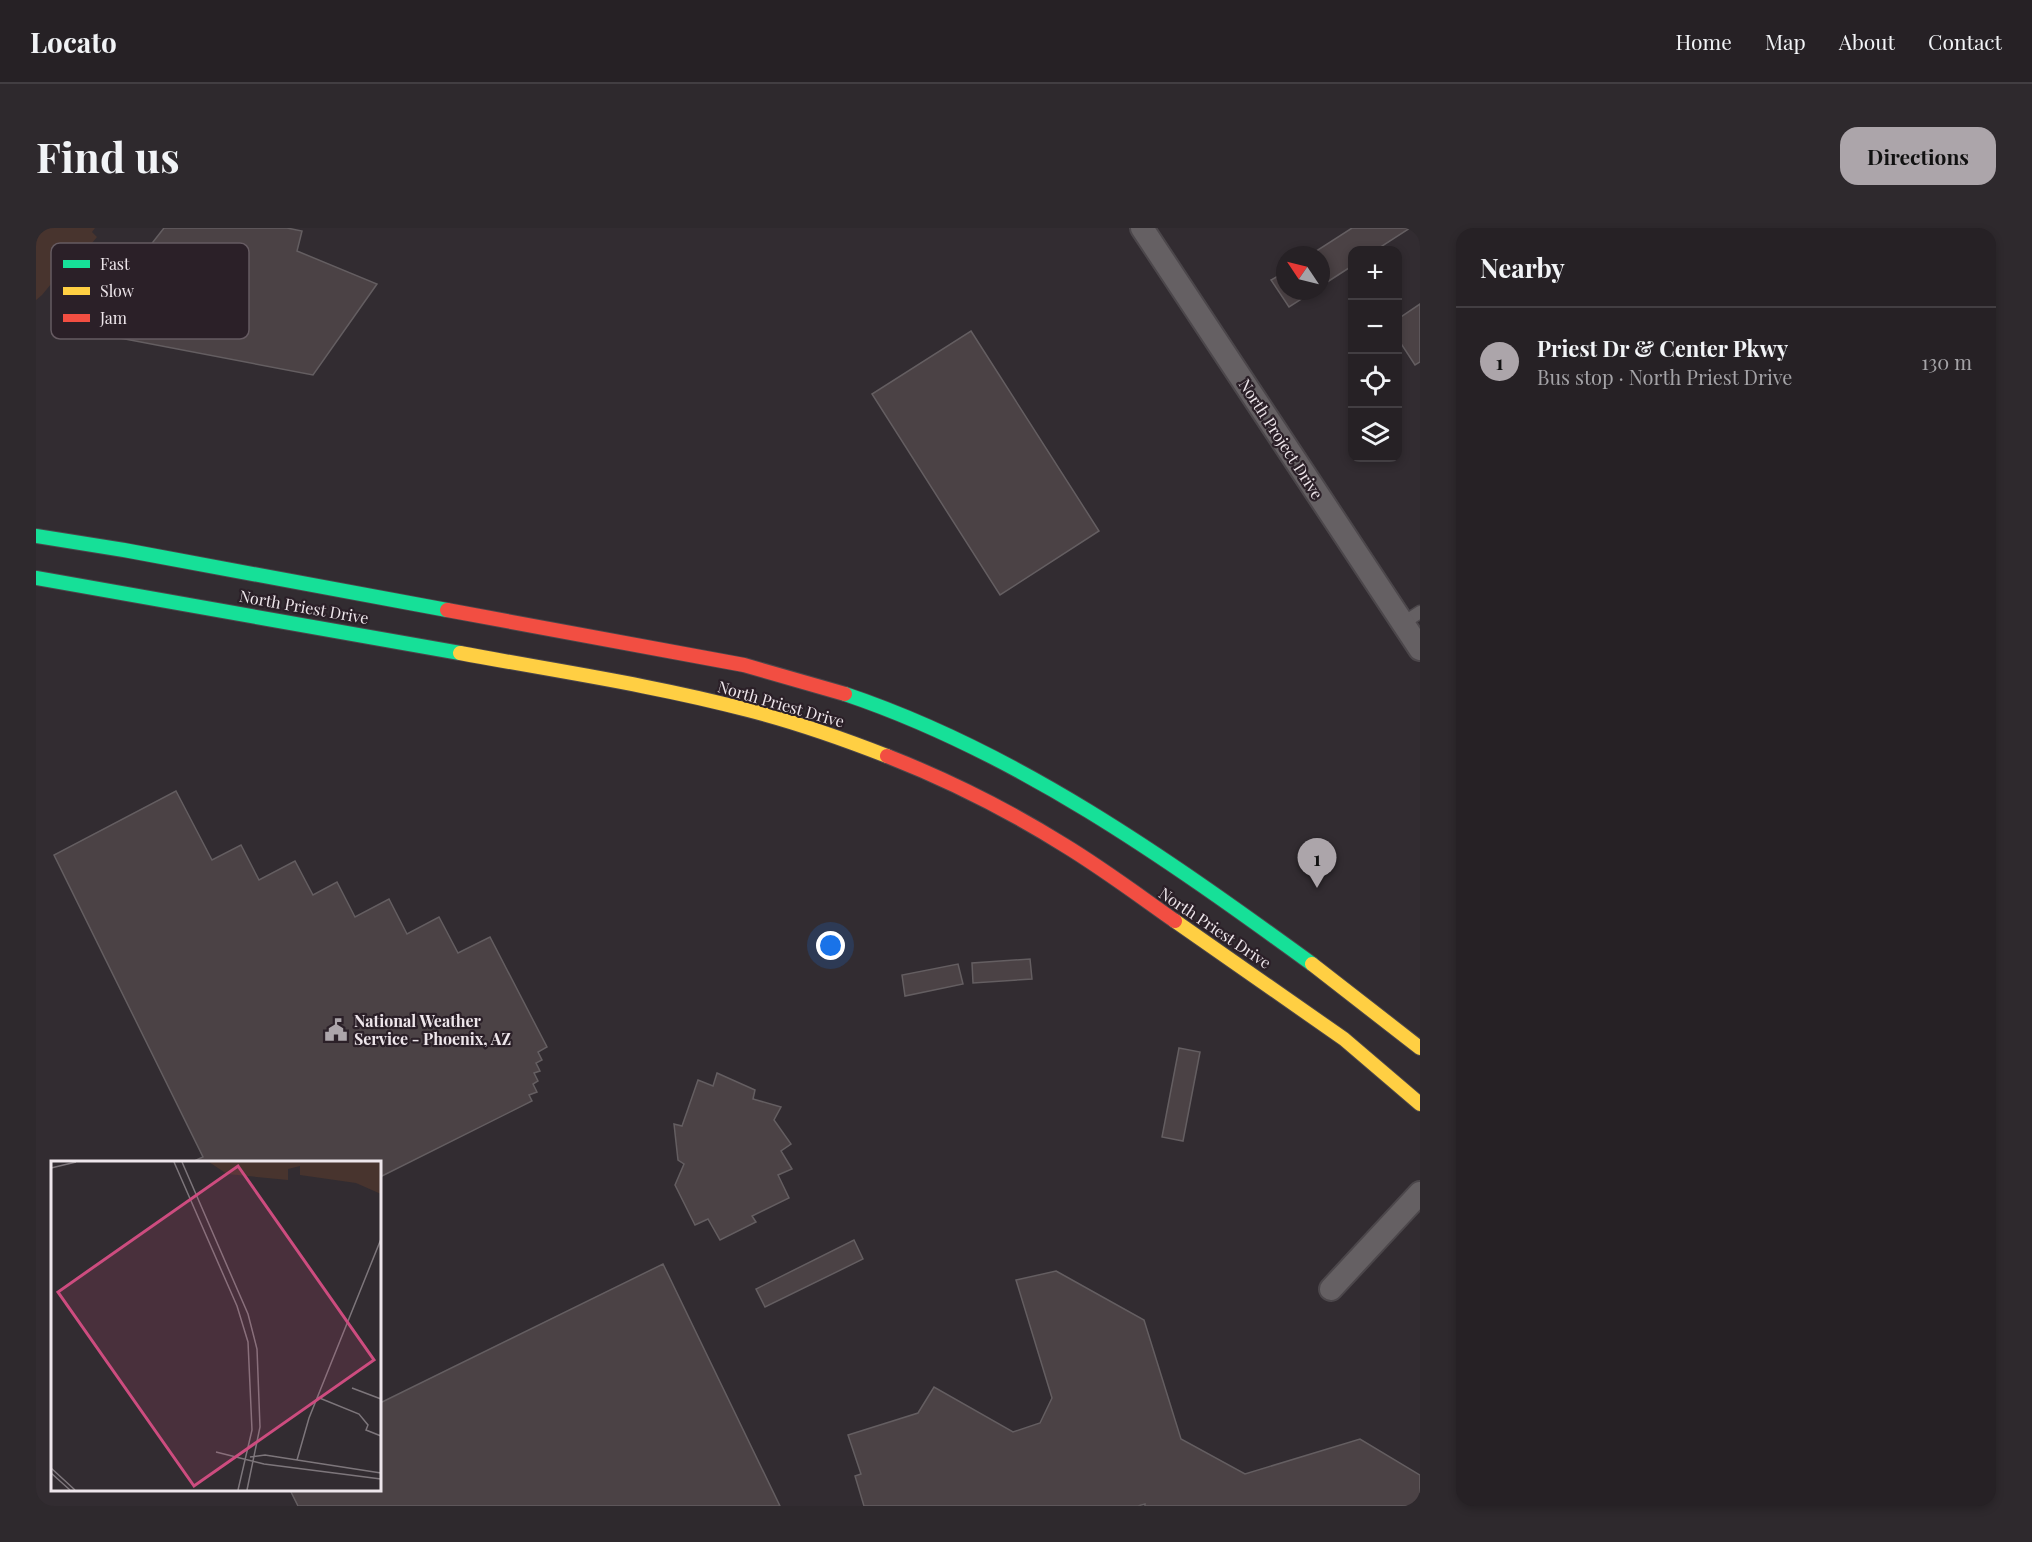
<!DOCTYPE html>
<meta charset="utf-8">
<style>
:root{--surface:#262125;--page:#2e292d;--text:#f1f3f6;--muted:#a4a3a7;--line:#423e42;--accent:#aca5aa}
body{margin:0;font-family:"Playfair Display",serif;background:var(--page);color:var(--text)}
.controls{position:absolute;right:18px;top:18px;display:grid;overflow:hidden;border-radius:12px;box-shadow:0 3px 9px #0003}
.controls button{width:54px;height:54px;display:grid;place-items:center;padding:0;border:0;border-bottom:2px solid var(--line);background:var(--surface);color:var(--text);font:30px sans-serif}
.compass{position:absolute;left:1240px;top:18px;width:54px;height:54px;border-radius:50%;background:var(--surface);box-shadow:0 3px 9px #0003;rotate:305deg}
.you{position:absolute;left:795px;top:718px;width:21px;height:21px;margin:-15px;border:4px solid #fff;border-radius:50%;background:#1a73e8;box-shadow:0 0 0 9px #1a73e833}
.badge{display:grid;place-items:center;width:39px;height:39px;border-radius:50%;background:var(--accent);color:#111;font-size:20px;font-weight:700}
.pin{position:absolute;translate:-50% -50px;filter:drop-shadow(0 2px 3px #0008)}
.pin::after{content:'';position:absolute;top:32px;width:21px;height:18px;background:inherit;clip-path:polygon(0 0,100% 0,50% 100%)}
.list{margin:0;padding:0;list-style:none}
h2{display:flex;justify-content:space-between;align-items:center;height:78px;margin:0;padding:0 24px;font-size:26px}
h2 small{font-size:20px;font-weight:400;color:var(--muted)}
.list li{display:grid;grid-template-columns:39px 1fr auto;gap:18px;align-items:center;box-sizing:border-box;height:108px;padding:0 24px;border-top:2px solid var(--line)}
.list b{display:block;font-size:22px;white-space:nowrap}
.list p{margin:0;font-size:20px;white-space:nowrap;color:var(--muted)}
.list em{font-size:20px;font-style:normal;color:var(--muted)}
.icon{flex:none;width:33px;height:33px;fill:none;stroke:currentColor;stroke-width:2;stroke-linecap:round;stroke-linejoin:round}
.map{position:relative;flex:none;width:1384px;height:1278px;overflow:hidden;border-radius:18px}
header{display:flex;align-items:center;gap:36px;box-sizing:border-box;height:84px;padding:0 30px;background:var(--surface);border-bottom:2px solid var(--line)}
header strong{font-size:28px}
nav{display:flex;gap:33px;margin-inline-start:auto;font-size:21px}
.intro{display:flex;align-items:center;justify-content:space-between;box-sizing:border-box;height:144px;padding:0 36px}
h1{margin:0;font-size:42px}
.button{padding:15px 27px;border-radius:18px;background:var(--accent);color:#111;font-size:21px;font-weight:700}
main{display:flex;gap:36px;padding:0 36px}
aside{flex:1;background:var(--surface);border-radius:18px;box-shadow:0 3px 9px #0003}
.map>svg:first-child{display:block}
.green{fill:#48342e}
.building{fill:#4b4245;stroke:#645e61;stroke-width:1.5}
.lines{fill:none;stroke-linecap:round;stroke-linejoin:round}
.lane-casing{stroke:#4c474b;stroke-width:15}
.street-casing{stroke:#4c474b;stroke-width:26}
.fast-casing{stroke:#4c474b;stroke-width:16}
.slow-casing{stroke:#4c474b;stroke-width:16}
.jam-casing{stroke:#4c474b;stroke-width:16}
.lane{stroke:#656063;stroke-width:12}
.street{stroke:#656063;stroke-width:22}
.fast{stroke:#16e098;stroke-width:14}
.slow{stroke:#ffcf43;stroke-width:14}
.jam{stroke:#f24e42;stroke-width:14}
.labels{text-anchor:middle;stroke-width:4.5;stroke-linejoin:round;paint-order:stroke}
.street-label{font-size:16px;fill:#eee6eb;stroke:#2b2028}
.poi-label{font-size:16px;font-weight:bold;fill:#eee6eb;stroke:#2b2028;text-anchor:start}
.inset-road{fill:none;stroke:#7d767b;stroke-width:1.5}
.view{fill:#cd4c7f;fill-opacity:0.15;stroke:#cd4c7f;stroke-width:3}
.inset-edge{fill:none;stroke:#eee6eb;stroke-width:3}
.key{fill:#2b2028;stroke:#665b62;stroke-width:1.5}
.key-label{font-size:16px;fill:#eee6eb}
</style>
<header>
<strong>Locato</strong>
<nav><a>Home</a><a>Map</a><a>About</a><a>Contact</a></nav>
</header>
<div class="intro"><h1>Find us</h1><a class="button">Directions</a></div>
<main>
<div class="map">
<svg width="1384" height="1278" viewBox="0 0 1384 1278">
<rect width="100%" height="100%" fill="#322c31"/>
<polygon class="green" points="0,0 59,0 56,4 61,9 47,26 42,23 6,67 0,72"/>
<g class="building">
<polygon points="128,0 251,0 266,3 261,23 341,56 277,147 47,103"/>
<polygon points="1316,0 1374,0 1340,22 1316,22 1316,38 1285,58 1285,27 1274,27"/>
<polygon points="1249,44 1249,63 1278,63 1253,79 1235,52"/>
<polygon points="1384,76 1384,134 1379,137 1362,111 1362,91"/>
<polygon points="935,103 1063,303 964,367 836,166"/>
<polygon points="140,563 176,632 205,617 223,652 259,633 277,667 301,654 319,689 353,671 371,706 403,689 422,725 454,709 511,819 502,824 506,832 500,835 504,843 498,845 502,853 497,856 501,864 493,867 496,873 344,949 344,934 156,934 167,929 18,627"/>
<polygon points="994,731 996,751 937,755 936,735"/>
<polygon points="922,736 927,756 869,768 866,747"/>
<polygon points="1143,820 1164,824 1147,913 1126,909"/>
<polygon points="681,845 719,862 717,871 745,879 738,892 755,916 745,923 756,941 742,947 753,970 716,988 720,994 684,1012 672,991 659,997 639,957 648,936 642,932 638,896 646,898 662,852 677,858"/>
<polygon points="818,1012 827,1031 729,1079 720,1061"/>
<polygon points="627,1036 744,1278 262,1278 254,1262 344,1262 344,1175"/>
<polygon points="1020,1043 1108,1092 1145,1211 1209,1246 1324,1211 1384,1247 1384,1278 1109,1278 1109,1276 1102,1278 828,1278 819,1248 825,1246 812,1207 882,1185 898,1159 977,1204 1004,1195 1016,1170 980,1052"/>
</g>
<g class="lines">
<g class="lane-casing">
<polyline id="lane" points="1367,395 1384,384"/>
</g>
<g class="street-casing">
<g id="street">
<polyline points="1106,0 1384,421"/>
<polyline points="1295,1061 1384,965"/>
</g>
</g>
<g class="fast-casing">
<g id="fast">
<polyline points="0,308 88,322 411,382"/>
<polyline points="0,350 424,425"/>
<path d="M809,466C981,524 1130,630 1276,736"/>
</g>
</g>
<g class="slow-casing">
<g id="slow">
<path d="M424,425C520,443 617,457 712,482C759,494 805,510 851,528"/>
<polyline points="1139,693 1308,811 1384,876"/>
<polyline points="1276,736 1384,820"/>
</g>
</g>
<g class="jam-casing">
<g id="jam">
<polyline points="411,382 708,437 809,466"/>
<path d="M851,528C912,552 972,582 1028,617C1066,640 1102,667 1139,693"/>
</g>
</g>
<use href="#lane" class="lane"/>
<use href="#street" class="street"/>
<use href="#fast" class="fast"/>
<use href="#slow" class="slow"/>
<use href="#jam" class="jam"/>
</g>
<defs>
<g id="civic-bare" transform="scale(1.8)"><path d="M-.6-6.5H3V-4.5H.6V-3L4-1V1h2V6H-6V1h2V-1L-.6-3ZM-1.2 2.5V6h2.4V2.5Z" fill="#aca5aa" stroke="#2b2028" stroke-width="2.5" paint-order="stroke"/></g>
</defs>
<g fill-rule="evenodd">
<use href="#civic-bare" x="300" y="802"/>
</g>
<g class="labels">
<g class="street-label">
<text transform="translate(1245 211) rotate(57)" y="6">North Project Drive</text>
<text transform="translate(268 379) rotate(10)" y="6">North Priest Drive</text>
<text transform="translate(745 476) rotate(16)" y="6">North Priest Drive</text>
<text transform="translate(1179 700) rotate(34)" y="6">North Priest Drive</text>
</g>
<g class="poi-label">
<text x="318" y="799">National Weather<tspan x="318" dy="18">Service - Phoenix, AZ</tspan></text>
</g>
</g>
<g transform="translate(15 933)">
<rect width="330" height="330" fill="#322c31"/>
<path d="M158,1H330V33L305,22L249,14V5L237,8V19L176,13Z" fill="#48342e"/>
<path class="inset-road" d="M123,1L186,145L197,181L201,269L187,329M131,1L197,153L206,188L209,266L196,329M0,7L25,1M301,227L330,238M266,236L308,253L317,264L315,269L330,275M165,291L213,303L330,318M199,296L214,294L330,312M246,299L258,257L330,78M0,307L24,329M0,312L19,329"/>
<path class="view" d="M187,5L323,199L143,325L7,131Z"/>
<rect width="330" height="330" class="inset-edge"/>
</g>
<rect x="15" y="15" width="198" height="96" rx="9" class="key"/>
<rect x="27" y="32" width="27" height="8" fill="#16e098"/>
<rect x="27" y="59" width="27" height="8" fill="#ffcf43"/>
<rect x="27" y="86" width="27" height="8" fill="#f24e42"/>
<g class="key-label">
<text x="64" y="42">Fast</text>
<text x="64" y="69">Slow</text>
<text x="64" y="96">Jam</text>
</g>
</svg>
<div class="controls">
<button>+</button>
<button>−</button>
<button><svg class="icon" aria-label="locate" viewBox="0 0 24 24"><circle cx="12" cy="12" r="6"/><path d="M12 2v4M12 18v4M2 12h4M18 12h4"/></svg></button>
<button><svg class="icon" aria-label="layers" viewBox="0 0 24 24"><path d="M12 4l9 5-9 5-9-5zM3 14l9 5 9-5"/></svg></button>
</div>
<svg class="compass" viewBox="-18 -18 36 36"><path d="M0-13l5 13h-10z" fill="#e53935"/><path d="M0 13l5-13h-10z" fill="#a4a3a7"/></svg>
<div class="you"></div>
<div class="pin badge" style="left:1281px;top:660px">1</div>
</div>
<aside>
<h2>Nearby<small></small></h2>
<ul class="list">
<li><span class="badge">1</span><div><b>Priest Dr &amp; Center Pkwy</b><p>Bus stop · North Priest Drive</p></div><em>130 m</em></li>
</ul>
</aside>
</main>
